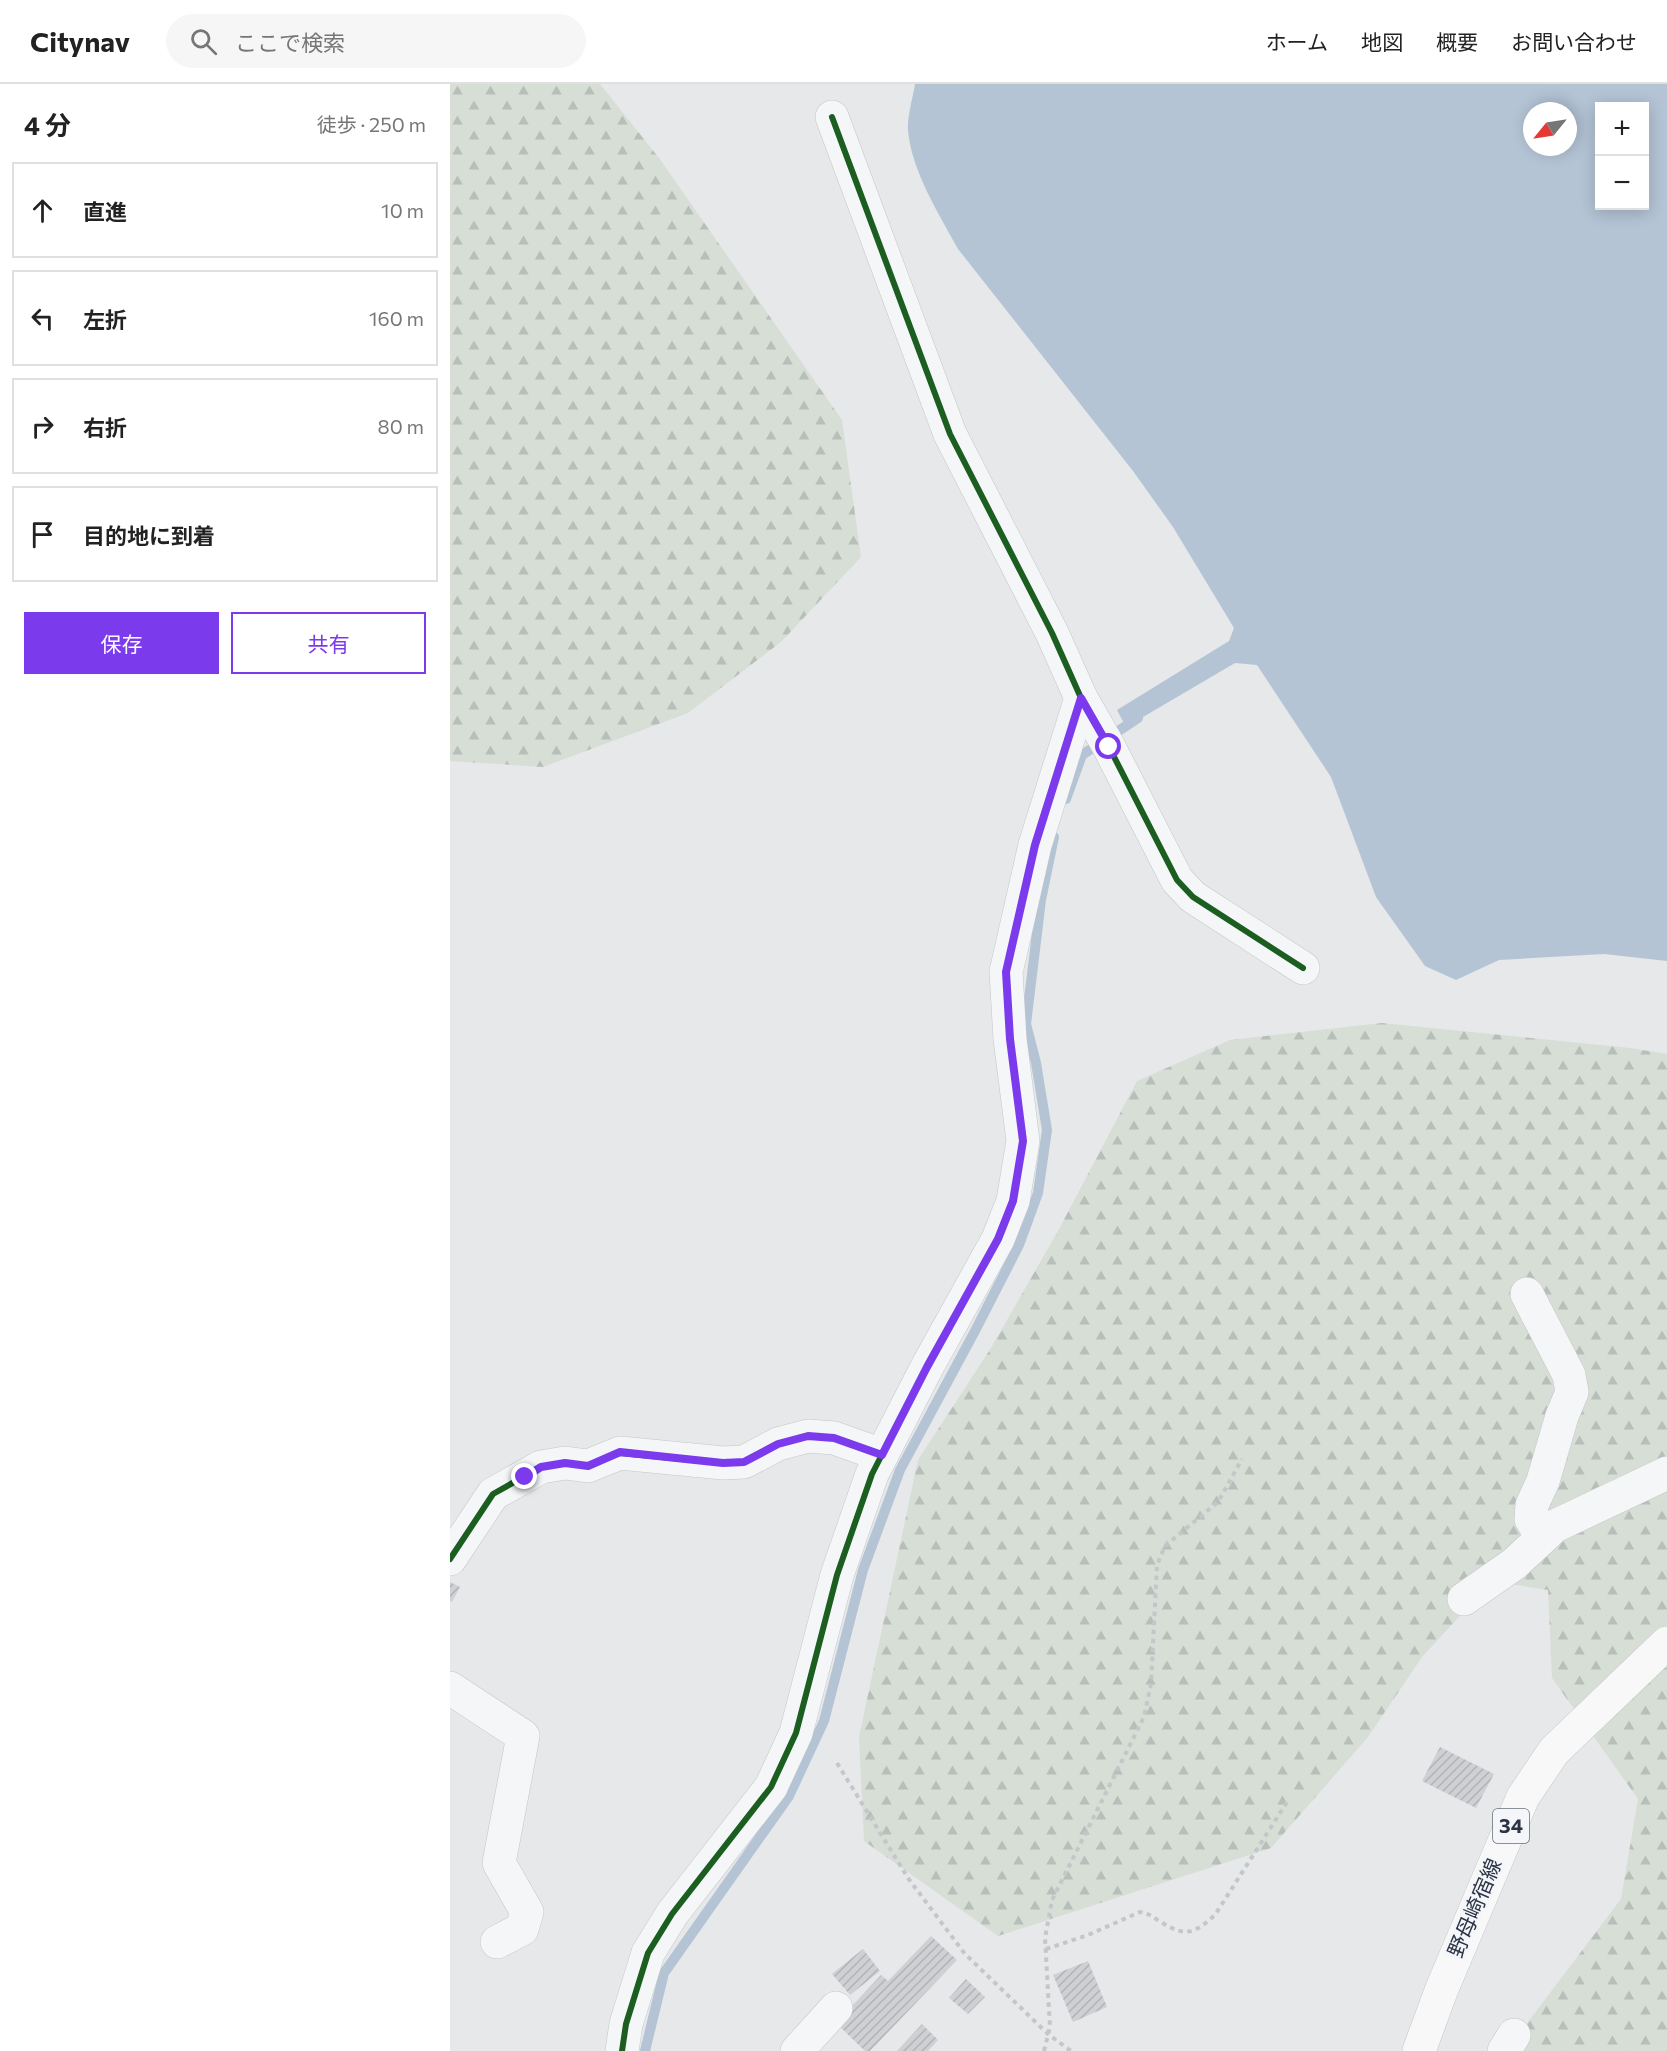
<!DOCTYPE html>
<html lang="ja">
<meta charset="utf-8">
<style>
:root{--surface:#fff;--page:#f6f6f6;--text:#222;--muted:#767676;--line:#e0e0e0;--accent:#7c3aed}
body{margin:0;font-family:Commissioner,"Noto Sans JP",sans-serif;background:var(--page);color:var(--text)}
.controls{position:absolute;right:18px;top:18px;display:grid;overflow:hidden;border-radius:0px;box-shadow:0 3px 15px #0003}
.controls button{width:54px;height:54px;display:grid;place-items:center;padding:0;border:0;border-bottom:2px solid var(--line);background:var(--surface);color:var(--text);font:30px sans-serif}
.compass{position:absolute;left:1073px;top:18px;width:54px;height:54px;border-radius:50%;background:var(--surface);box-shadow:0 3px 15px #0003;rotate:240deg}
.stop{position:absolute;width:18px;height:18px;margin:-14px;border:4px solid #7c3aed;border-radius:50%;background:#fff}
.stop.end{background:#7c3aed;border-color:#fff;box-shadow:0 2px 6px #0008}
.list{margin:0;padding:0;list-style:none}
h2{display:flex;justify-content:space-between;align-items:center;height:78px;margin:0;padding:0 24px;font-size:26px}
h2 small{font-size:20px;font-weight:400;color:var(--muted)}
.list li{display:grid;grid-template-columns:39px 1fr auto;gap:18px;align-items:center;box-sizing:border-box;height:96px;margin:0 12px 12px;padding:0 12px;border:2px solid var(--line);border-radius:0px}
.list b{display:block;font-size:22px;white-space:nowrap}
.list em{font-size:20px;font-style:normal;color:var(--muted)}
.actions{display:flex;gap:12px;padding:18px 24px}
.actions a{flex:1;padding:14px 0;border:2px solid var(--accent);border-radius:0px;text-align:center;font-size:21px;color:var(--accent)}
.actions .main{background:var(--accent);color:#fff}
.icon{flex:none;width:33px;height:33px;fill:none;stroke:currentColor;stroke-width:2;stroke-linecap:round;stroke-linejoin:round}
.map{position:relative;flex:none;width:1217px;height:1967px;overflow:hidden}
header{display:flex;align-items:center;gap:36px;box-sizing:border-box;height:84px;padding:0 30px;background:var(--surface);border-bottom:2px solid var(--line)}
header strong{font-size:28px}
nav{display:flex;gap:33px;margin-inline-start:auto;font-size:21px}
.search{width:420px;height:54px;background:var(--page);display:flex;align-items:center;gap:15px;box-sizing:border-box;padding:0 21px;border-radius:33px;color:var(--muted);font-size:22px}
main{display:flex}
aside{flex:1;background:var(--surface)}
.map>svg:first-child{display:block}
.forest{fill:url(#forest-firs)}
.water{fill:#b4c4d5;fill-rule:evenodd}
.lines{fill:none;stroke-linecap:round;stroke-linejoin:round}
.stream{stroke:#b4c4d5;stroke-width:10}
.building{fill:url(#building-hatch)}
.street-casing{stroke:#c4c6c8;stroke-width:34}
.primary-casing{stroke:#c2c5c8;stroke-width:34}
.path{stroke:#c5c6ca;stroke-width:4;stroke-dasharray:4.5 4.5;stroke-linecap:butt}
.street{stroke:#f5f6f7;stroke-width:33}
.primary{stroke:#f8f8f8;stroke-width:33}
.cycleway-casing{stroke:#f4f6f9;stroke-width:10}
.cycleway{stroke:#1b5e20;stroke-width:6}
.route{stroke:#7c3aed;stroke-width:8}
.labels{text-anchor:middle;stroke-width:6;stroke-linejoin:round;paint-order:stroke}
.shield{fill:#f4f6f9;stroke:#676e7b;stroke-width:1.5}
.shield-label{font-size:20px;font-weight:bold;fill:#2b3445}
.street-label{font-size:21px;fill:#2b3445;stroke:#f4f6f9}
</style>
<header>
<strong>Citynav</strong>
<div class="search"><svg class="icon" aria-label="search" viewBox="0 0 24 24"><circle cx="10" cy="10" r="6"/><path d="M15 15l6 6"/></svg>ここで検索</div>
<nav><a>ホーム</a><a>地図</a><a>概要</a><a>お問い合わせ</a></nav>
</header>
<main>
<aside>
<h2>4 分<small>徒歩 · 250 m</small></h2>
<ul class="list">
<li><svg class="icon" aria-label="ahead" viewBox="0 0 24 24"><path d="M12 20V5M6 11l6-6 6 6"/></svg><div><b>直進</b></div><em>10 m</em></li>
<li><svg class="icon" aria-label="left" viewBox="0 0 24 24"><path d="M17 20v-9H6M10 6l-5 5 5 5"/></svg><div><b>左折</b></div><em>160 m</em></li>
<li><svg class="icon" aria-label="right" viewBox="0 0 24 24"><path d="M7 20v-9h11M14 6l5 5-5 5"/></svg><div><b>右折</b></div><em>80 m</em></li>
<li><svg class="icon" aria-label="arrive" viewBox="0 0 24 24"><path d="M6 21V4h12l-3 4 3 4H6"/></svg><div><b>目的地に到着</b></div></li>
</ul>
<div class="actions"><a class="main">保存</a><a>共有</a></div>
</aside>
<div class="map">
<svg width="1217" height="1967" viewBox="0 0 1217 1967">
<defs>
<pattern id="forest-firs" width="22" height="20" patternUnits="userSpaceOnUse" patternTransform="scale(1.5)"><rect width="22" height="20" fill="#d6ded6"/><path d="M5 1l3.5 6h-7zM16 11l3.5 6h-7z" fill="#b8bfb9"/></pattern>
<pattern id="building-hatch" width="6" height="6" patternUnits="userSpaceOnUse" patternTransform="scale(1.5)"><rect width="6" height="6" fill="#ced0d3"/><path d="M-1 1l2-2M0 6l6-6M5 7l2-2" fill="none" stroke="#b1b3b6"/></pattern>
</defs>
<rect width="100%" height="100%" fill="#e6e8ea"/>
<g class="forest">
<polygon points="0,0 150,0 209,74 392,336 411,473 331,558 238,629 93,683 0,677"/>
<polygon points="932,939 1180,964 1217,970 1217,1967 1056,1967 1171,1815 1188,1715 1102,1594 1098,1506 1042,1497 972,1573 918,1653 821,1764 548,1852 414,1757 409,1653 468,1376 541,1264 608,1147 687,997 780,956"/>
</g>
<path class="water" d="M465,0H1217V877L1154,870L1049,876L1006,896L975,882L926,813L881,693L807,581L785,579L676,643L667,626L779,557L784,544L723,443L683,387L508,165C489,130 461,86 458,46C457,33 463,13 465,0ZM1150,22H1194V122H1150ZM1082,27H1118V63H1082Z"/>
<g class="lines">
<g class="stream">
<polyline points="616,715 632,671 688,634"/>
<polyline points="195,1967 214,1889 339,1712 374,1637 413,1486 450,1386 525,1247 569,1161 588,1109 597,1046 586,979 576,940 591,816 604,753"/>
</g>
</g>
<g class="building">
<polygon points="0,1498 10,1503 2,1518 0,1517"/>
<polygon points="990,1663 1044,1690 1026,1724 972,1697"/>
<polygon points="481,1852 507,1876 420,1967 415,1967 386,1939 431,1891 438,1897"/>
<polygon points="413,1865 430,1887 400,1911 382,1890"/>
<polygon points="638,1877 657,1923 623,1938 603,1891"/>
<polygon points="516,1895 535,1913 518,1930 499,1914"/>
<polygon points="472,1940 488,1956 478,1967 447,1967"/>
</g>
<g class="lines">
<g class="street-casing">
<g id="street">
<polyline points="382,33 500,350 602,549 631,614 659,663 727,796 743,813 853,884"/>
<polyline points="1077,1210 1119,1291 1122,1308 1112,1332 1093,1397 1082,1421 1081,1435 1092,1454"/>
<polyline points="0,1475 43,1410 91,1383 115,1379 138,1382 170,1369 273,1379 294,1378 328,1360 358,1352 384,1354 432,1371"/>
<polyline points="1014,1515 1064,1480 1105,1442 1217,1389"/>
<polyline points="0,1604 73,1652 49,1779 77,1828 72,1845 47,1858"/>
<polyline points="172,1967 176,1940 198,1869 222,1830 321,1703 346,1649 387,1491 422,1390 477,1283 548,1155 563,1117 573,1057 560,955 556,888 585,761 631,614"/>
<polyline points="347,1967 386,1924"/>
<polyline points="1054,1967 1064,1951"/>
</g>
</g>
<g class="primary-casing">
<polyline id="primary" points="969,1967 991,1907 1073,1713 1104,1667 1217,1559"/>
</g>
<g class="path">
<polyline points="387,1679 458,1794 515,1870 598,1950 621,1967"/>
<path d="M596,1865L638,1851L690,1828C699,1829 704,1834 711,1838C736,1854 745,1849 765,1831L837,1718"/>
<polyline points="594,1967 600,1943 595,1854 602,1816 694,1633 701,1600 707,1481 715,1462 768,1418 792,1375"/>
</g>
<use href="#street" class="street"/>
<use href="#primary" class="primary"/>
<g class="cycleway-casing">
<g id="cycleway">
<polyline points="382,33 500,350 602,549 631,614 659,663 727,796 743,813 853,884"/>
<polyline points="0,1475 43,1410 91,1383 115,1379 138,1382 170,1369 273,1379 294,1378 328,1360 358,1352 384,1354 432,1371"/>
<polyline points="172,1967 176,1940 198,1869 222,1830 321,1703 346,1649 387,1491 422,1390 477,1283 548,1155 563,1117 573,1057 560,955 556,888 585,761 631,614"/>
</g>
</g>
<use href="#cycleway" class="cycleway"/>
</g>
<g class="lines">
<polyline class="route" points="75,1393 91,1383 115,1379 138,1382 170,1368 273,1379 294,1378 328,1360 358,1352 384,1354 432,1371 477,1283 548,1155 563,1117 573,1057 560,955 556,888 585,761 631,614 659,663"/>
</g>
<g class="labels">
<rect class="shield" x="1043" y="1725" width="36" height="34" rx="4.5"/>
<g class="shield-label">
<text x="1061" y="1749">34</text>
</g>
<g class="street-label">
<text transform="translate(1025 1824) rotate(-67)" y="7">野母崎宿線</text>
</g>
</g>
</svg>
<div class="controls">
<button>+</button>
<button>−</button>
</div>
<svg class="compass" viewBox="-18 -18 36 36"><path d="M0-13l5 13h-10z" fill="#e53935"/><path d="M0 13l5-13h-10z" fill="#767676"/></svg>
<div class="stop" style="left:659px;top:663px"></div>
<div class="stop end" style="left:75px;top:1393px"></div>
</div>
</main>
